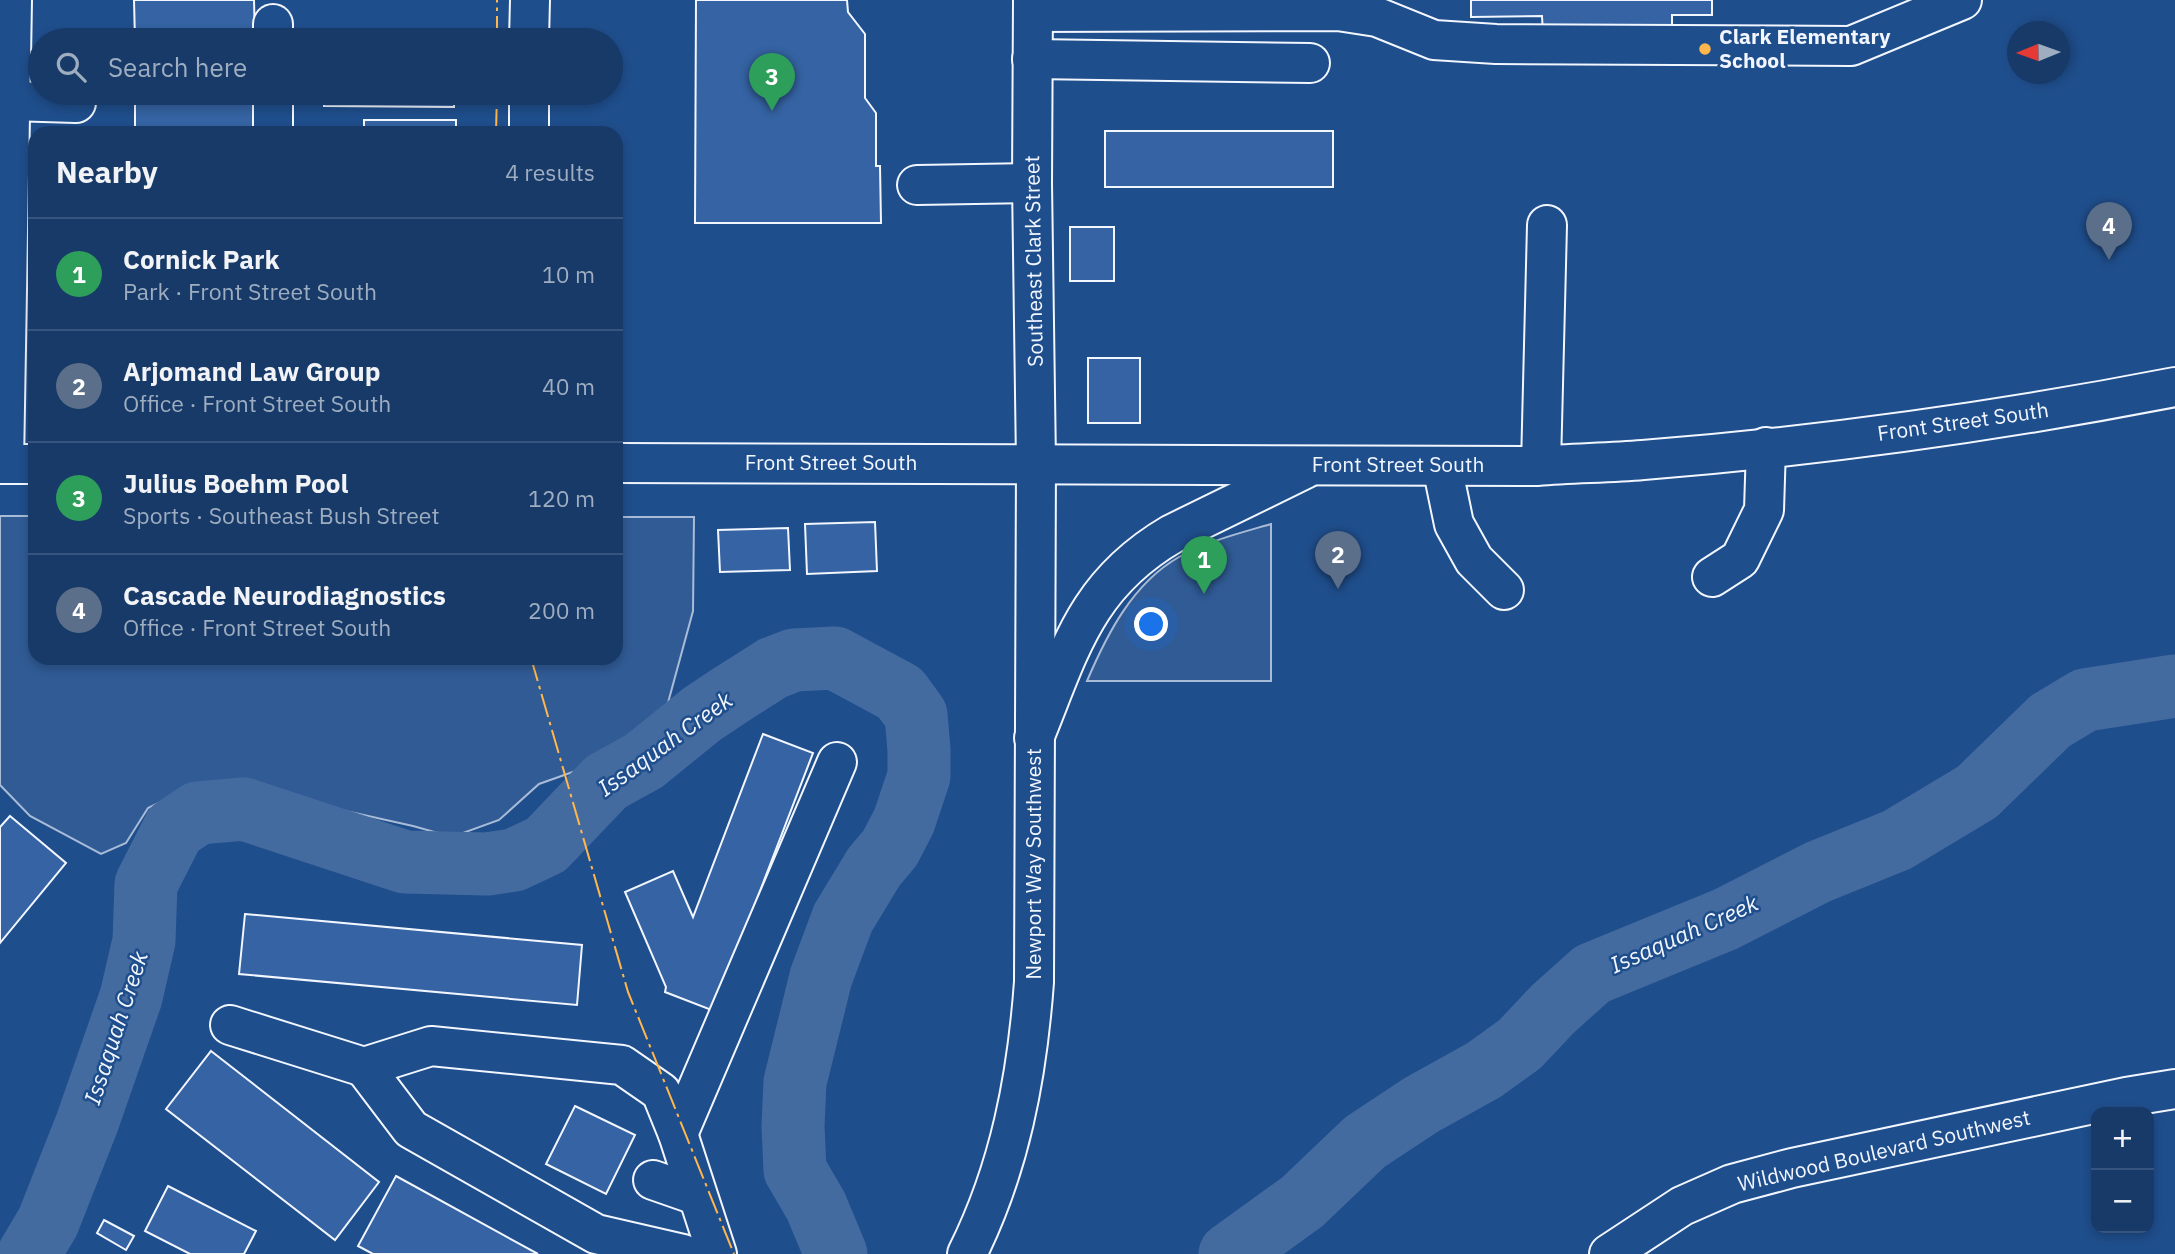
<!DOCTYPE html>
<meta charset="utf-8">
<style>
:root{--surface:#173a69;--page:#20416f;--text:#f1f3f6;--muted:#9eadc0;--line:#36547d;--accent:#90b9f0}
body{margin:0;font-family:"IBM Plex Sans",sans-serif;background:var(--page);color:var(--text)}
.controls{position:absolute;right:21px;bottom:21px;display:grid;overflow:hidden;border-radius:14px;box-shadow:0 4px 10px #0003}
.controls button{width:63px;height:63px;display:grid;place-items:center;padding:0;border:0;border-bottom:2px solid var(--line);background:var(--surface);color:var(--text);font:35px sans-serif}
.compass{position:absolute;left:2007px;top:21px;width:63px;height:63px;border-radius:50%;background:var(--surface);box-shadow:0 4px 10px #0003;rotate:269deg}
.you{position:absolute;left:1152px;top:625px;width:24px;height:24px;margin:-18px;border:5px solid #fff;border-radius:50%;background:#1a73e8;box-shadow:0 0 0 10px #1a73e833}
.badge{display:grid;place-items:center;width:46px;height:46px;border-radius:50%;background:var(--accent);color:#fff;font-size:23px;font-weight:700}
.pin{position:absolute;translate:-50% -58px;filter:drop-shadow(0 2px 4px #0008)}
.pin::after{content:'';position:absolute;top:37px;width:24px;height:21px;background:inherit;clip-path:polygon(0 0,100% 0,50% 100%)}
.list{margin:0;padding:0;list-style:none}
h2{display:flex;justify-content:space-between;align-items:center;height:91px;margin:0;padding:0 28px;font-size:30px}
h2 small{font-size:23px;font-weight:400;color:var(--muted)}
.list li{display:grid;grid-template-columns:46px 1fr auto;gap:21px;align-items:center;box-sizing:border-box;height:112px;padding:0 28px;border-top:2px solid var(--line)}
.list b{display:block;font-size:26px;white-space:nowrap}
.list p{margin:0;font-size:23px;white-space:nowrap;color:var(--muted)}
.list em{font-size:23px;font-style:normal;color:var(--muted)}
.icon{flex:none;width:38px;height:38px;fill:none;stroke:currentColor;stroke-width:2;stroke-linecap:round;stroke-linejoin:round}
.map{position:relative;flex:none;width:2175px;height:1254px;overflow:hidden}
.search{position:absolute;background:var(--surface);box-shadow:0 4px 10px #0003;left:28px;top:28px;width:595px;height:77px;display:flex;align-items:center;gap:18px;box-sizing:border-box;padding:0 24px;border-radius:38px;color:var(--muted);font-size:26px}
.panel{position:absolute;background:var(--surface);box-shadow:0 4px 10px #0003;left:28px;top:126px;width:595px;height:539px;border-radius:21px}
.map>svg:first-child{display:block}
.green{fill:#305b95;stroke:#a8bbd7;stroke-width:2}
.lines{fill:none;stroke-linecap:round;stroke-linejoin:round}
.river{stroke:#446ba0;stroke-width:63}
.building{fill:#3563a3;stroke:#f2f6ff;stroke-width:2}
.minor-casing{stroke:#f2f6ff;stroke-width:42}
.major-casing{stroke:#f2f6ff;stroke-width:42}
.minor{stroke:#1f4e8c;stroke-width:38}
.major{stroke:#1f4e8c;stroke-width:38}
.power{stroke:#ffb74d;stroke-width:2;stroke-dasharray:24 5 3.5 5;stroke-linecap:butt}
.poi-dot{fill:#ffb74d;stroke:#1f4e8c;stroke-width:2.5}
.labels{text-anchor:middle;stroke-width:5;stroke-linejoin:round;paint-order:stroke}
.poi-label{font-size:21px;font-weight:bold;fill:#f2f6ff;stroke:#1f4e8c;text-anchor:start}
.street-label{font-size:21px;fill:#f2f6ff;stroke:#1f4e8c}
.water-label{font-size:23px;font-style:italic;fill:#f2f6ff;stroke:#1f4e8c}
</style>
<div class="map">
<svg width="2175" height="1254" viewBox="0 0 2175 1254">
<rect width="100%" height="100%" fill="#1f4e8c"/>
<g class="green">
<polygon points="0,516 35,516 35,658 616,658 616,517 694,517 693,611 663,721 584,768 539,784 499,820 452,837 413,826 238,787 187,789 148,808 126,843 101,854 30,816 0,785"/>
<path d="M1271,524V681H1087C1107,634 1133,583 1179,557C1208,541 1240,533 1271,524Z"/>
</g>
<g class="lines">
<g class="river">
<polyline points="29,1254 48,1222 87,1123 131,997 144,941 146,884 174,829 198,813 244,809 405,862 487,864 514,860 546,845 606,782 644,761 702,714 729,696 773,668 794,660 835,658 900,693 916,715 919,750 919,776 904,821 890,848 874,867 843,918 821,977 795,1082 793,1126 795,1170 816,1206 836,1254"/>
<polyline points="1230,1254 1302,1202 1365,1142 1421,1105 1484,1070 1520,1044 1553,1009 1592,974 1726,919 1818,872 1897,840 1977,792 2050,721 2085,700 2175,686"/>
</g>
</g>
<g class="building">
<polygon points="134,0 254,0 255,40 135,40"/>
<polygon points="696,0 847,0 848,12 865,34 865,98 876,113 876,166 880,166 881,223 695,223"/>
<polygon points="1471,0 1712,0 1712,15 1672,15 1672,34 1543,35 1542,16 1471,17"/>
<polygon points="323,29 453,30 453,40 323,40"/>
<rect x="135" y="93" width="120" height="40"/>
<polygon points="324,93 454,93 454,107 324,106"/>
<rect x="364" y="120" width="92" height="13"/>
<rect x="1105" y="131" width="228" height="56"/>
<rect x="1070" y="227" width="44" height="54"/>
<rect x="1088" y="358" width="52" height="65"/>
<polygon points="875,522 877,571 807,574 805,524"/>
<polygon points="788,528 790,570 720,572 718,530"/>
<polygon points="763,734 813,753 714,1011 665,992 666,987 625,892 673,871 693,917"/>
<polygon points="10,816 66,863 0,943 0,827"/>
<polygon points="245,914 582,945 577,1005 239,974"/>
<polygon points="211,1051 379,1182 335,1240 166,1109"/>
<polygon points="575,1106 635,1135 606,1194 546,1164"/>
<polygon points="396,1176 538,1254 373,1254 358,1246"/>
<polygon points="168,1186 256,1231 244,1254 190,1254 145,1231"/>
<polygon points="104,1220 134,1236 126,1250 97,1233"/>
</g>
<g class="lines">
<g class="minor-casing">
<g id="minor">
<polyline points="1033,12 1338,11 1377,17 1434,40 1496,44 1851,46 1962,0"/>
<polyline points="273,24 273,40"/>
<polyline points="529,40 530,0"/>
<polyline points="1032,59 1310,63"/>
<polyline points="273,93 273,133"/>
<polyline points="10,101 76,103"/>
<polyline points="529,133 529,93"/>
<polyline points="917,185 1032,183"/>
<polyline points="4,464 12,0"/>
<polyline points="1541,465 1547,225"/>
<polyline points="1442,466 1454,524 1474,560 1504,590"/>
<polyline points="1712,577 1740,559 1764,510 1766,447"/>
<polyline points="230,1025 364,1067 431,1046 622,1065 661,1092 678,1134 717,1254"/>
<polyline points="364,1067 411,1129 596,1234 683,1254"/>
<polyline points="678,1134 837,762"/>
<polyline points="653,1180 696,1195"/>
<path d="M967,1254C1010,1168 1027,1077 1034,982L1036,463L1032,183L1033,0"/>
<polyline points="1609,1254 1682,1206 1732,1184 1792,1168 2126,1097 2175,1089"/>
</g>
</g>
<g class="major-casing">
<g id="major">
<path d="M616,463L1537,466C1572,463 1608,463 1643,460C1821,446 2000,421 2175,387"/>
<polyline points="0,464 35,464"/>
<path d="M1034,738C1070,650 1085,585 1172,534L1305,469"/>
</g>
</g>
<use href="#minor" class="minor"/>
<use href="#major" class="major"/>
<g class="power">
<polyline points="497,40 497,0"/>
<polyline points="496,133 497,93"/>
<polyline points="531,658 628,992 734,1254"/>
</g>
</g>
<circle class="poi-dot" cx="1705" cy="49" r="7"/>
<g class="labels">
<g class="poi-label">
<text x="1719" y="44">Clark Elementary<tspan x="1719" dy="24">School</tspan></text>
</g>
<g class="street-label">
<text transform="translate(1034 261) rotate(-91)" y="7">Southeast Clark Street</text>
<text transform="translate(1963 422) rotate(-8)" y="7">Front Street South</text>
<text x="831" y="470">Front Street South</text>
<text x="1398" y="472">Front Street South</text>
<text transform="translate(1034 864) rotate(-90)" y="7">Newport Way Southwest</text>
<text transform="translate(1884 1151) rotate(-13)" y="7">Wildwood Boulevard Southwest</text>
</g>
<g class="water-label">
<text transform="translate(665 744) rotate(-36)" y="8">Issaquah Creek</text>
<text transform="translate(1684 934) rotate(-24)" y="8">Issaquah Creek</text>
<text transform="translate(116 1028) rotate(-72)" y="8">Issaquah Creek</text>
</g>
</g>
</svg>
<div class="controls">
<button>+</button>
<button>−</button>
</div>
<svg class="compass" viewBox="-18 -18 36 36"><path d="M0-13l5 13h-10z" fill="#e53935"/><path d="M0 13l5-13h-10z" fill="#9eadc0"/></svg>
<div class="you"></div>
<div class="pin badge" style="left:1204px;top:594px;background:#2e9e5b">1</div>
<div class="pin badge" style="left:1338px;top:589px;background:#5c6f8a">2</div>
<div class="pin badge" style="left:772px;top:111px;background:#2e9e5b">3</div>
<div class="pin badge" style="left:2109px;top:260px;background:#5c6f8a">4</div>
<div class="search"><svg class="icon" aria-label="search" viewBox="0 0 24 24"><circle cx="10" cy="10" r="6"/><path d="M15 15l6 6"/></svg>Search here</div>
<section class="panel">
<h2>Nearby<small>4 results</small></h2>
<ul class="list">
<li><span class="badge" style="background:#2e9e5b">1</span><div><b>Cornick Park</b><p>Park · Front Street South</p></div><em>10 m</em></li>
<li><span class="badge" style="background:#5c6f8a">2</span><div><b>Arjomand Law Group</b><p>Office · Front Street South</p></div><em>40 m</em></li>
<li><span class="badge" style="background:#2e9e5b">3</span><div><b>Julius Boehm Pool</b><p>Sports · Southeast Bush Street</p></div><em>120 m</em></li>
<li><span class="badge" style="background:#5c6f8a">4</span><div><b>Cascade Neurodiagnostics</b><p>Office · Front Street South</p></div><em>200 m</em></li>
</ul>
</section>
</div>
